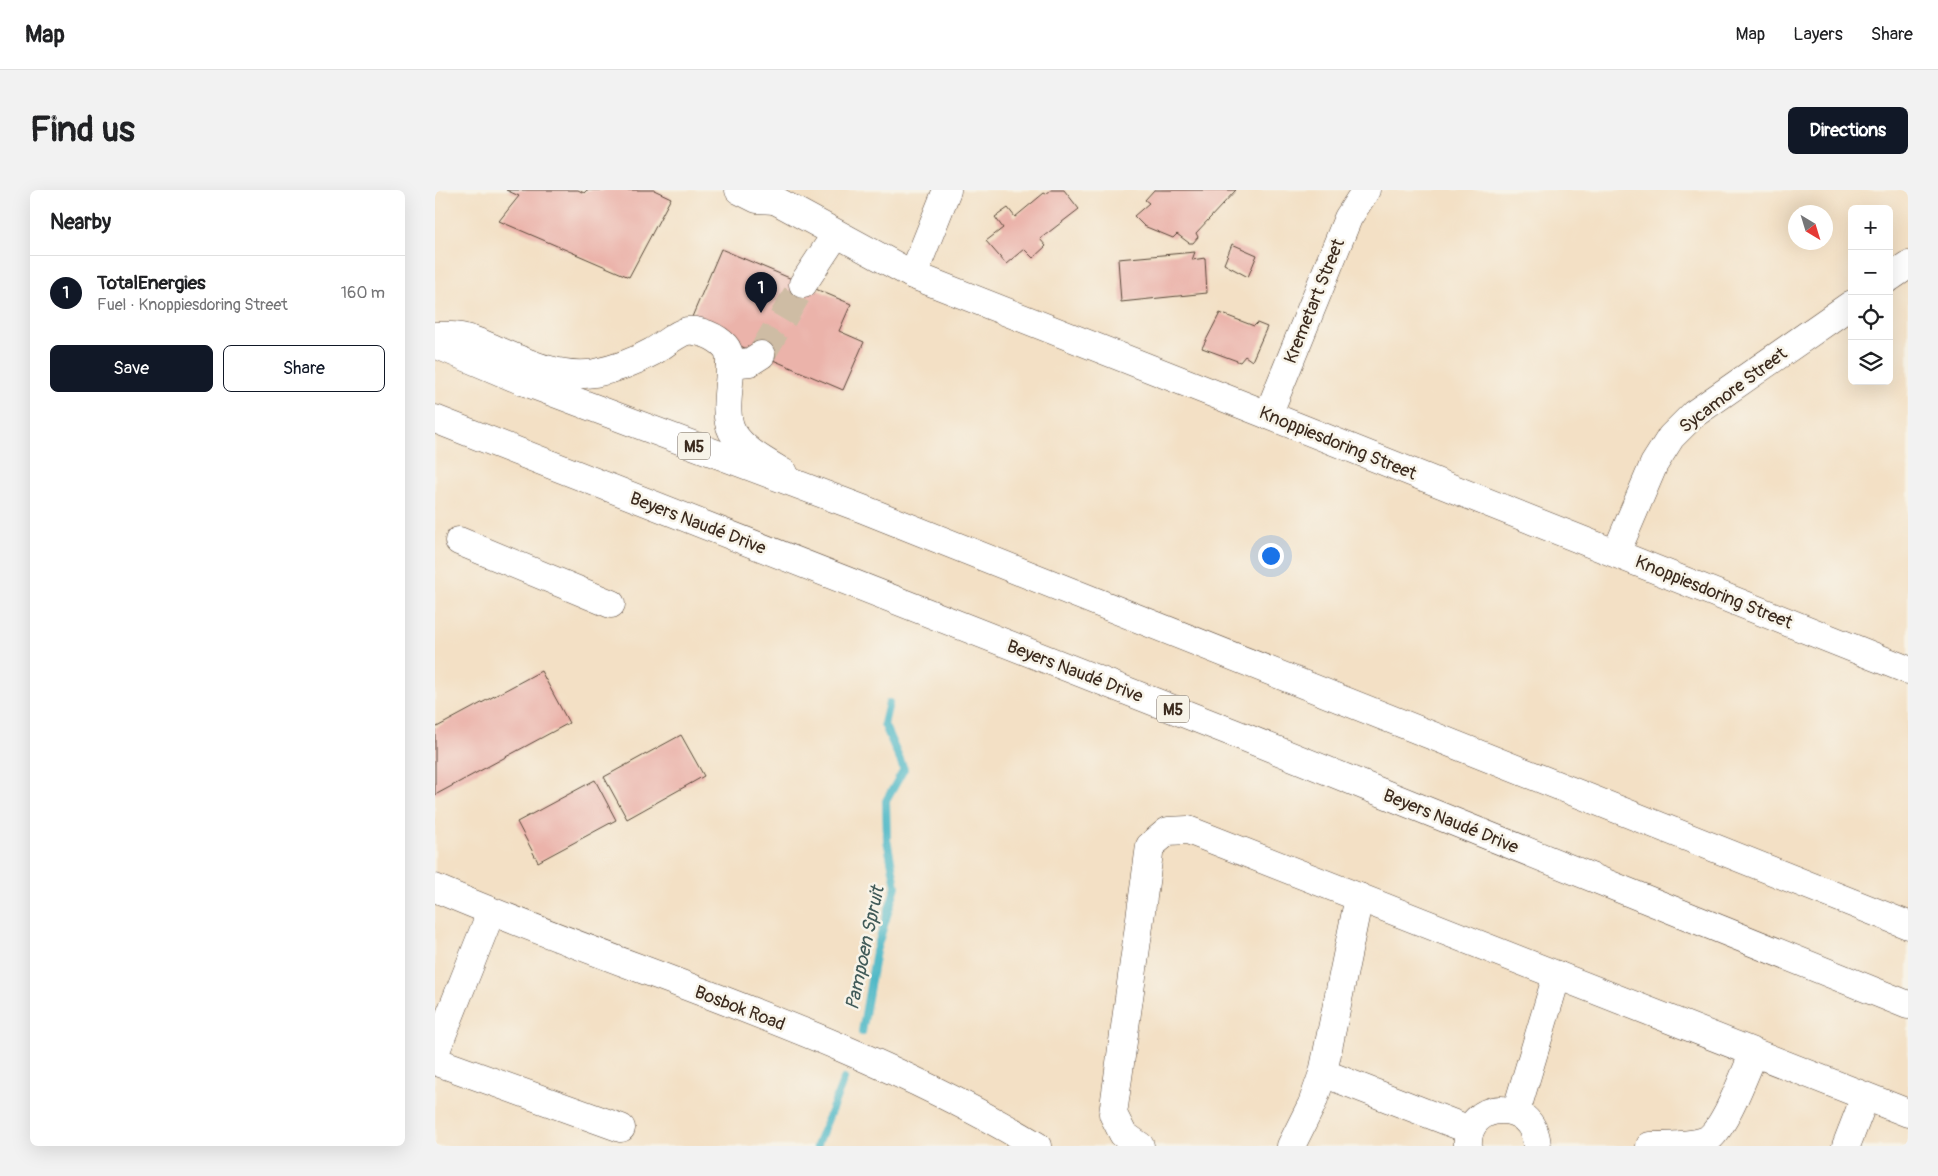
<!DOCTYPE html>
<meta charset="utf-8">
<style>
:root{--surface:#fff;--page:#f2f2f2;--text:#202124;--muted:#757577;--line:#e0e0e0;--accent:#111827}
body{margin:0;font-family:Pangolin,sans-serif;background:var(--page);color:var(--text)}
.controls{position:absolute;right:15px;top:15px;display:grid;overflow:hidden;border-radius:8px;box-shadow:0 5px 20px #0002}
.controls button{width:45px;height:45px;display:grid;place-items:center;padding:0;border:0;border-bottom:1px solid var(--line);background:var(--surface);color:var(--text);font:25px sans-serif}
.compass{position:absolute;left:1353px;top:15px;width:45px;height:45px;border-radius:50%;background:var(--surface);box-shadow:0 5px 20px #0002;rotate:142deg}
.you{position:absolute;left:835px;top:365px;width:18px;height:18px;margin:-12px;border:4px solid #fff;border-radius:50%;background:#1a73e8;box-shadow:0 0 0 8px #1a73e833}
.badge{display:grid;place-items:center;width:32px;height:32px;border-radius:50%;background:var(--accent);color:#fff;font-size:16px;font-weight:700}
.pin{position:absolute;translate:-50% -41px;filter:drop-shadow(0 1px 2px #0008)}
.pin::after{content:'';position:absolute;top:26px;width:18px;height:15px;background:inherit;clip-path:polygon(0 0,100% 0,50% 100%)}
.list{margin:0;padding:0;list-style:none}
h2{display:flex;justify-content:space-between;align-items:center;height:65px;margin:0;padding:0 20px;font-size:21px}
h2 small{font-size:16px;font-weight:400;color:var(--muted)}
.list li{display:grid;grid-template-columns:32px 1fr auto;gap:15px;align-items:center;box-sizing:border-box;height:75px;padding:0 20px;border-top:1px solid var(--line)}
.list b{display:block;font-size:19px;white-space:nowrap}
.list p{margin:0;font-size:16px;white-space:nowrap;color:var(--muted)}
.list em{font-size:16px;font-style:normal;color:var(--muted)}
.actions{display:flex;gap:10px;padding:15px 20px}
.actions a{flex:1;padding:11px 0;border:1px solid var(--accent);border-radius:8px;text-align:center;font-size:18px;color:var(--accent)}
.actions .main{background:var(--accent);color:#fff}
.icon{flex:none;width:28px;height:28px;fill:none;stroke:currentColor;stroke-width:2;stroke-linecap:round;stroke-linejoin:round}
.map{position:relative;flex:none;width:1473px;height:956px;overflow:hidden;border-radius:8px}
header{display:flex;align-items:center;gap:30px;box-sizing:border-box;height:70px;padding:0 25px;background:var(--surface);border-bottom:1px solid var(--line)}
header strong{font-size:24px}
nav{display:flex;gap:28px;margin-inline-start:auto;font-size:18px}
.intro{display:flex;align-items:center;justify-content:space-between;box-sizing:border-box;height:120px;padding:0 30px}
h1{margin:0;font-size:35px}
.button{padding:12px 22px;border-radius:8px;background:var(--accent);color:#fff;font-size:18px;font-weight:700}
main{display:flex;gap:30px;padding:0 30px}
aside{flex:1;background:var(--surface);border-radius:8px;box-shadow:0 5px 20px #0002}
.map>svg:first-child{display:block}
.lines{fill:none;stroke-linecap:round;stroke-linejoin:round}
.stream{stroke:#4bb7c6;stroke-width:8}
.building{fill:#ebb3aa}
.minor-tunnel{stroke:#cebca4;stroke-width:28;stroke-dasharray:28 14;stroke-linecap:butt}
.minor-casing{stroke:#574537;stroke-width:29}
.major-casing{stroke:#574537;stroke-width:29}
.minor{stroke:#fff;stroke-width:28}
.major{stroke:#fff;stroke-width:28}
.labels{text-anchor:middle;stroke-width:5;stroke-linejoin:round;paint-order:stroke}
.shield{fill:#f7f3e8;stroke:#73665b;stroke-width:1}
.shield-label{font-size:16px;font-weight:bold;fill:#3b2a1e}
.street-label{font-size:18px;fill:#3b2a1e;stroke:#f7f3e8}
.water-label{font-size:19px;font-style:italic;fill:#415b59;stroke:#f7f3e8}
</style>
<header>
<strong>Map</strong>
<nav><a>Map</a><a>Layers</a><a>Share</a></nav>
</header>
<div class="intro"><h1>Find us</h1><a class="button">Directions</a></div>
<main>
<aside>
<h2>Nearby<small></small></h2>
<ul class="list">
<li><span class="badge">1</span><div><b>TotalEnergies</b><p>Fuel · Knoppiesdoring Street</p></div><em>160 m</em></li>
</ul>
<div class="actions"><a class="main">Save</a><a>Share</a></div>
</aside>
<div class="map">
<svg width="1473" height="956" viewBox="0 0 1473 956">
<rect width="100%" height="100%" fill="#f7f3e8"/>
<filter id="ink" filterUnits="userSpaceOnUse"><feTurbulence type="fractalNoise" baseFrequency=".02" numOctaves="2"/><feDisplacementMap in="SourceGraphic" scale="10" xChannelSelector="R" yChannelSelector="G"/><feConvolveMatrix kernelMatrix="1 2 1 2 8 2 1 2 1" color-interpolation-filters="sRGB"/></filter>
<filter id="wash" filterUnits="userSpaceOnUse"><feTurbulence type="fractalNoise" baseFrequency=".0096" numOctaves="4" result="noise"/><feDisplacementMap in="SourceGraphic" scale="20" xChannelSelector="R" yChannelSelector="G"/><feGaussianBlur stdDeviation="1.12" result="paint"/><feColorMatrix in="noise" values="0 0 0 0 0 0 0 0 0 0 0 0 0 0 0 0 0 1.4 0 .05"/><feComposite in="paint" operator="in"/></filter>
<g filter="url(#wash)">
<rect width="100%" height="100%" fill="#f3e0c5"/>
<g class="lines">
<g class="stream">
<polyline points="427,842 441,761 461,696 452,650 451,611 469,579 449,534 454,513"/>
<polyline points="382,956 409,889"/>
</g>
</g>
<g id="blocks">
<g class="building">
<polygon points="71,0 143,0 149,3 152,0 219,0 236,8 194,87 64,31 84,6"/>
<polygon points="616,0 629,0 644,19 605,49 611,56 598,68 589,59 571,74 551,51 568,38 560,27 573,18 580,27 609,3 611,4"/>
<polygon points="719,0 801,0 761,43 763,47 758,53 754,53 742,44 738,48 709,36 699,26 714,13 710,10"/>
<polygon points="797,54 822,65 813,87 789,74"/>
<polygon points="286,59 416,114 404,141 429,152 408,200 254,134"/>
<polygon points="760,62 757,70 770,68 772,103 686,112 683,69"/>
<polygon points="785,123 819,136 822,133 832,137 817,171 810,166 805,172 767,158"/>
<polygon points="106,481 134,533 0,605 0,538"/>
<polygon points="246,545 269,586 192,629 169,587"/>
<polygon points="160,590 181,630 103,672 82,632"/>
</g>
</g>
</g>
<g filter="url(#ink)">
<use href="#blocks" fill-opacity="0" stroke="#574537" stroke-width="1"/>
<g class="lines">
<polyline class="minor-tunnel" points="326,165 368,94"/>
<g class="minor-casing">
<g id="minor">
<polyline points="304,0 322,9 340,10"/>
<polyline points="331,0 340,10 478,85 833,225 1473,480"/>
<polyline points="478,85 512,0"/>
<polyline points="1454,88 1473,75"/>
<polyline points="368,94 401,44"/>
<path d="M0,146C9,146 18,145 26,147C36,149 46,153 55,157C88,171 123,189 160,183C180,179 199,172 217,162C228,156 240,144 252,141C264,139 282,147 290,156C304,171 284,216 297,241C307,260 331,272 349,283"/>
<polyline points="295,174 315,172 326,165"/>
<polyline points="833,225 913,28 931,0"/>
<polyline points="24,351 176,414"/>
<polyline points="1181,363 1219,274 1236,247 1259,224 1417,114"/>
<path d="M0,698C201,784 414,843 602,956"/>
<polyline points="0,863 56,722"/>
<polyline points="0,871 186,938"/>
<polyline points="888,883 1035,940"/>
<polyline points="1081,922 1122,785"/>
<polyline points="705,956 688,944 678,924 715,656 733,641 753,640 1473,923"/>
<polyline points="856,956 877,914 888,883 924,707"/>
<path d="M1033,956C1030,910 1099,906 1102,956"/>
<path d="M1215,956C1231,956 1259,956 1272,950C1291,937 1309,884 1319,863"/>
<polyline points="1411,956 1430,907"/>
</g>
</g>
<g class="major-casing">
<g id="major">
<polyline points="0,154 90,192 428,319 1473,735"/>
<polyline points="0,229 809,547 1473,815"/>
</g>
</g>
<use href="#minor" class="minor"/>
<use href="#major" class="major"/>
</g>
</g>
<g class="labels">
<g class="shield">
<rect x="243" y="242.5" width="32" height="27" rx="4"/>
<rect x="722" y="505.5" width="32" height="27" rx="4"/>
</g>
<g class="shield-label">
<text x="259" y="262">M5</text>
<text x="738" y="525">M5</text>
</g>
<g class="street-label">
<text transform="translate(879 111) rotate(-68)" y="6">Kremetart Street</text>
<text transform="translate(1298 200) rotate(-37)" y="6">Sycamore Street</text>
<text transform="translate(903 253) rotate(22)" y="6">Knoppiesdoring Street</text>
<text transform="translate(263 333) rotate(21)" y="6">Beyers Naudé Drive</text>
<text transform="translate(1279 402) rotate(22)" y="6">Knoppiesdoring Street</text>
<text transform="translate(640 481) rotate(21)" y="6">Beyers Naudé Drive</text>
<text transform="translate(1016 631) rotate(22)" y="6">Beyers Naudé Drive</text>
<text transform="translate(305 818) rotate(21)" y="6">Bosbok Road</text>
</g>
<g class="water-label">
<text transform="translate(429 758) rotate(-78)" y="7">Pampoen Spruit</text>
</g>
</g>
</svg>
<div class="controls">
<button>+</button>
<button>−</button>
<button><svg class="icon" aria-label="locate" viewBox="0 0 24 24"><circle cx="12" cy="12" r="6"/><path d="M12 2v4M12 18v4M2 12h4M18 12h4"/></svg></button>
<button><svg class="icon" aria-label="layers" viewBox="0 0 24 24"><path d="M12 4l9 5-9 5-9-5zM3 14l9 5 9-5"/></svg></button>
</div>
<svg class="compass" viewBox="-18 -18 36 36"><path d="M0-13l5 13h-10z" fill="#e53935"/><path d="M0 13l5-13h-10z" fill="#757577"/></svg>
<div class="you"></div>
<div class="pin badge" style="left:326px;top:123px">1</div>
</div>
</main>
